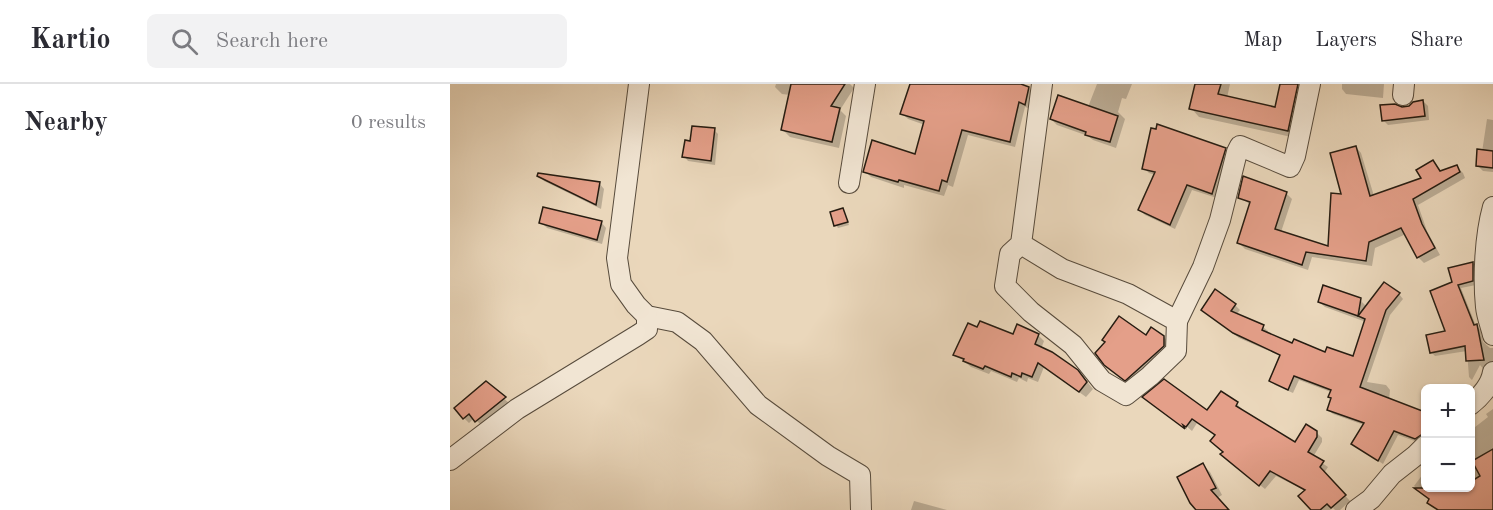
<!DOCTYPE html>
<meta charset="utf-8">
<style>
:root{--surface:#fff;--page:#f2f2f3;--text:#2b2b33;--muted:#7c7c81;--line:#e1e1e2}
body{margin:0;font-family:"Old Standard TT",serif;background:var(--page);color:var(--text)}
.controls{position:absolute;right:18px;bottom:18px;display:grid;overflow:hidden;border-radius:9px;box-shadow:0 2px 4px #0004}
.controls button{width:54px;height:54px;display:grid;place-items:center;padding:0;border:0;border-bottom:2px solid var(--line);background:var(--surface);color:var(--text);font:30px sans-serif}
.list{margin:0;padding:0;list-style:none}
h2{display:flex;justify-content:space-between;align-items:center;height:78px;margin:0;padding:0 24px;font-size:26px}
h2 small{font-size:20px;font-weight:400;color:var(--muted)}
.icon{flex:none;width:33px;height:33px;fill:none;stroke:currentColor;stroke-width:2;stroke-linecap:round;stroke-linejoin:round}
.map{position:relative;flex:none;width:1043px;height:426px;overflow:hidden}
header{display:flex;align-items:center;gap:36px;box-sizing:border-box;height:84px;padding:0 30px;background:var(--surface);border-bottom:2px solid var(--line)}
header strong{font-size:28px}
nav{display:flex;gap:33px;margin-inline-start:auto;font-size:21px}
.search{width:420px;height:54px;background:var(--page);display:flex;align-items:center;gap:15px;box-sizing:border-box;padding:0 21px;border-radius:9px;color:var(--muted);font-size:22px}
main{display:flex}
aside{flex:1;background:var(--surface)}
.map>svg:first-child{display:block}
.shadow{fill:#0003}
.building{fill:#e49f89;stroke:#261c11;stroke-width:1.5}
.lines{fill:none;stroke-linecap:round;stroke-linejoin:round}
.street-casing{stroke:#574b3c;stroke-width:22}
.street{stroke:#f1e5d3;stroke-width:20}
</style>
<header>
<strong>Kartio</strong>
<div class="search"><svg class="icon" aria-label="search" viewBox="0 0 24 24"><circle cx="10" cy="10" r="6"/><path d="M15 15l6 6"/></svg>Search here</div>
<nav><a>Map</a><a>Layers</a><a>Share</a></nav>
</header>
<main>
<aside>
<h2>Nearby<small>0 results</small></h2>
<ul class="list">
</ul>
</aside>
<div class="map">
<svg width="1043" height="426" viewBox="0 0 1043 426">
<rect width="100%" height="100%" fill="#ead7bb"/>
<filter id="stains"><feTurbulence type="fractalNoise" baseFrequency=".00333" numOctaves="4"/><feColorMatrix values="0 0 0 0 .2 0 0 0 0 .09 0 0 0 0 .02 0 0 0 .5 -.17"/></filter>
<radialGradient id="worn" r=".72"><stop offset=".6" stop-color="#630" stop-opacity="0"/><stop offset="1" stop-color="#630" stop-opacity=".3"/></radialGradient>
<g class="shadow">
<polygon points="326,0 400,0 404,4 390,26 396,32 389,64 340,53 333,46 340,11 332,10 325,3"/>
<polygon points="465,0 566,0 579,4 585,11 581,25 575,23 565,63 518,51 503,103 498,101 494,112 454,101 454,104 421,93 415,87 466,71 475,41 458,35 452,29"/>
<polygon points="647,0 682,0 676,15 672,14 668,28 675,35 666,64 643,56 638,52 607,41 601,35 638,23"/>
<polygon points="746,0 780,0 777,14 826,25 832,0 860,0 846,54 749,33 741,24"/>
<polygon points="892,0 934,0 933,14 896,10 892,5"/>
<polygon points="973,17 978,22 979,36 938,41 933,36"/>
<polygon points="1037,35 1043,36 1043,88 1033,87 1027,81 1032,68"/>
<polygon points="264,46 268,50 265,81 238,77 234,72 242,58"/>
<polygon points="906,63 911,69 924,112 973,95 983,78 992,88 1007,83 1013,89 1015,94 968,121 977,147 990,171 974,179 968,173 956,150 925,164 922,182 862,173 858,186 795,165 789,159 801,121 790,113 836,109 842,115 831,148 879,164"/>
<polygon points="775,65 780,70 767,114 742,106 725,145 695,131 690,126 705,91 699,89 694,84"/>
<polygon points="88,91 149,99 154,105 151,125 94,97"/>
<polygon points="393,126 399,141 388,144 386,141"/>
<polygon points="91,138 151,138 156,144 152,160 97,144"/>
<polygon points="1023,179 1027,183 1026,201 1011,204 1026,242 1031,246 1033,258 1040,264 1043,264 1043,279 1037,279 1038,284 1036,288 1030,281 1022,296 1019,293 1017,267 985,272 981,268 998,248 1004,199"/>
<polygon points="949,210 953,215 940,231 917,298 936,301 940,306 939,316 976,330 976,356 970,359 948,351 933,380 903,360 914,341 883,330 878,326 882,315 880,313 881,308 849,296 843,309 825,301 820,296 831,272 789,254 758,230 785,221 790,226 786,231 813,243 818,247 817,250 843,261 876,270 904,274 916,238 875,223 869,218 910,216 917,223"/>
<polygon points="528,245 564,251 588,251 594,257 591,265 634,294 643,305 636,313 594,283 588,298 578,294 577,298 569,294 567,298 541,287 539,290 521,283 505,270"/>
<polygon points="696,253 714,253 719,259 719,267 681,301 661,286"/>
<polygon points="36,299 59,319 32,342 24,334 19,339 14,334"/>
<polygon points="988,300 999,304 986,304"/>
<polygon points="772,309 787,320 792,325 791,327 846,360 866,348 872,354 872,358 863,373 878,383 874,389 900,417 890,426 885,426 883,424 880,426 863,426 856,407 826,392 815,405 777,375 767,352 747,339 742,347 735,341 737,346 695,314 757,328"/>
<polygon points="1043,325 1043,426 987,426 979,419 981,416 964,402 976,386 976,404 1020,404 1020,347 1038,333 1036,330"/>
<polygon points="753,381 760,388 772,411 767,414 778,426 748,426"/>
<polygon points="464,417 497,426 461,426"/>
</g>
<g class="building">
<polygon points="341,0 395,0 381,22 390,24 382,58 331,46"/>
<polygon points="460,0 571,0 579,3 575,21 569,18 560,58 512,46 497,98 492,96 489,107 449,96 448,98 413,88 422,56 465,70 474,37 450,30"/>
<polygon points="745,0 771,0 768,10 825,23 830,0 848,0 838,47 739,25"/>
<polygon points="608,11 668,32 660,58 635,51 636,48 600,35"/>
<polygon points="973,16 975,32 932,37 930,21 945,20 952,23 959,22 963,18"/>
<polygon points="707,40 776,64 762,110 737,101 720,141 688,126 705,88 692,85 701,44 706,45"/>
<polygon points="242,42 265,44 261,77 232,73 235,56 240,57"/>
<polygon points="906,62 920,112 971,94 966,86 983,76 990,87 1007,81 1010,88 963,115 972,140 985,164 967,174 951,144 919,158 916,177 856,168 852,181 787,159 800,118 788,114 793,92 837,108 825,145 878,162 881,109 891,110 880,69"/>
<polygon points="1027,65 1043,67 1043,84 1026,82"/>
<polygon points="88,89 150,98 146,121 87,92"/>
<polygon points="93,123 152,137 147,156 89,139"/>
<polygon points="393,124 398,138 384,142 380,128"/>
<polygon points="1023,178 1023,197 1008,201 1024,241 1027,240 1034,276 1016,277 1015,262 980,269 976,251 995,247 980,207 1002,198 998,184"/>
<polygon points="934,198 950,209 936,226 910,303 975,328 975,345 974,349 965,355 944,347 928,377 901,360 914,339 877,326 881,314 878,313 881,306 844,292 838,306 819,297 830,271 783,249 751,226 765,205 786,220 781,227 814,241 812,246 842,259 844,255 875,268 877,263 903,272 915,235 908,232"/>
<polygon points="873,201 911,214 908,232 868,218"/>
<polygon points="669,232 696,251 701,243 714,252 714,262 675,297 654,281 645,269 655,258 652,256"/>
<polygon points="530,237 563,250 567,240 589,250 585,260 602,268 628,286 637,298 629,308 588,279 582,293 572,289 571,293 562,289 561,293 535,282 533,285 513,277 514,275 503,271 518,239 527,243"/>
<polygon points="714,295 757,326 771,307 788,318 786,322 845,358 856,340 867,347 867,353 858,368 874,377 870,383 896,411 881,424 877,420 870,426 861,426 848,412 855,406 820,387 809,402 770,370 773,368 760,357 765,351 742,335 736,343 733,341 735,345 692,313"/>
<polygon points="36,297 56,313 25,338 19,330 13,335 4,324"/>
<polygon points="1043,365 1043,426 988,426 977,419 979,415 964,404 1020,404 1020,398 1030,392 1022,377"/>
<polygon points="753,379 766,404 761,406 779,426 746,426 740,419 727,393"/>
</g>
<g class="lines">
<g class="street-casing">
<g id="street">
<polyline points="189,0 167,174 171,200 186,221 197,232 227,238 253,257 308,321 378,372 410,391 411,426"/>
<polyline points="953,11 954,0"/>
<polyline points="399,99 415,0"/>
<path d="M1043,123C1035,152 1033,193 1036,223C1037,233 1041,242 1043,251"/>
<polyline points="571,160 612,185 678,210 727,237 726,267 700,292 676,311 652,297 623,261 581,228 555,202 560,170 571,160 592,0"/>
<polyline points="727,237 753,183 770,136 787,68 790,62 840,83 845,72 860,0"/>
<path d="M1020,321C1030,313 1041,301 1043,288"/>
<polyline points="0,376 67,325 188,251 197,245 197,232"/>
<polyline points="906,426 921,415 942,390 965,372 976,361"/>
</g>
</g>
<use href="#street" class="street"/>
</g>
<rect width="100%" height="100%" filter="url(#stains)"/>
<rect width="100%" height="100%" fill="url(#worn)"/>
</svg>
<div class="controls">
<button>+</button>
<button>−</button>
</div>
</div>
</main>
